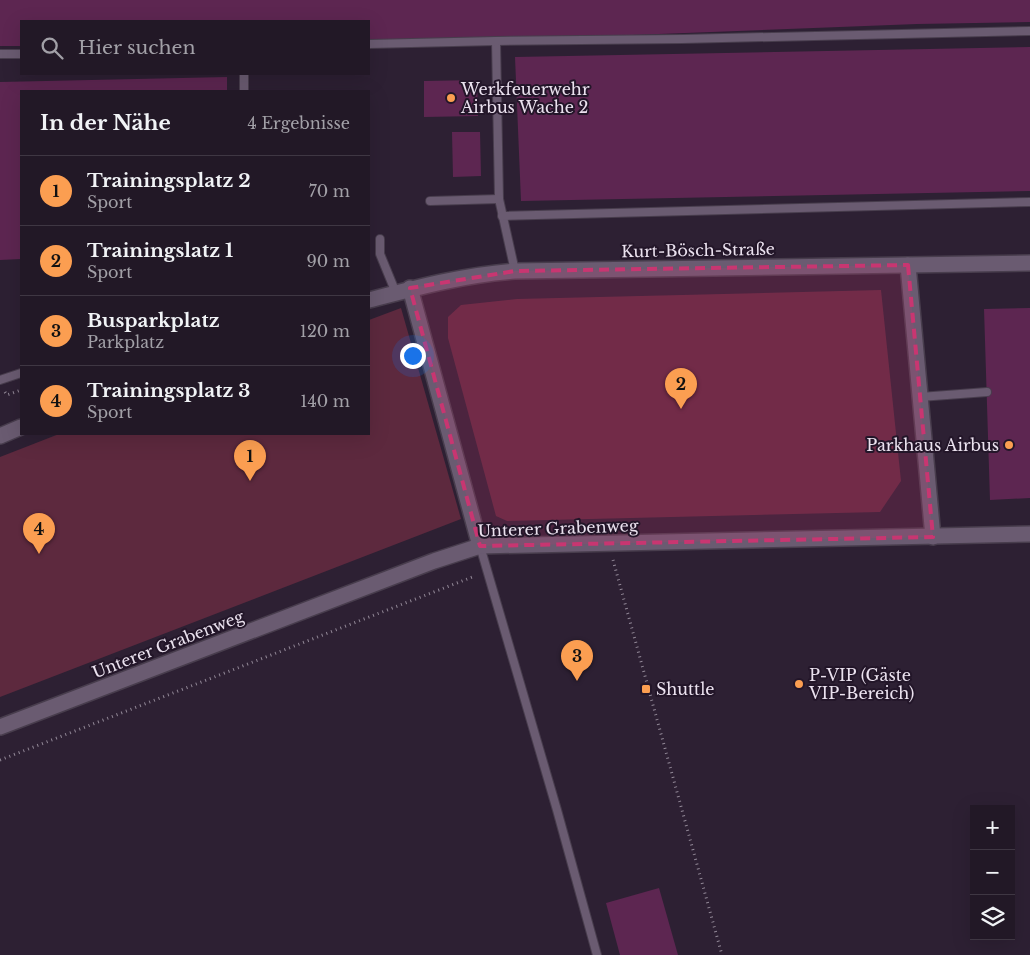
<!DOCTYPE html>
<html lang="de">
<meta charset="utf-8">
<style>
:root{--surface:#221826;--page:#2a212e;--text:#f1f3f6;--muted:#a2a0a7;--line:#3f3743;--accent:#fb9e51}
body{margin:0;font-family:"Libre Baskerville",serif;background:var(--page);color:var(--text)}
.controls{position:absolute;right:15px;bottom:15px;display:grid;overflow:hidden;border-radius:0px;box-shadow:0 5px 20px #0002}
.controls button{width:45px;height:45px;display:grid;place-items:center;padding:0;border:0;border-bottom:1px solid var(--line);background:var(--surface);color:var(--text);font:25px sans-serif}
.you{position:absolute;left:412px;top:355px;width:18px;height:18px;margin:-12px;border:4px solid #fff;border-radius:50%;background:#1a73e8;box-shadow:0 0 0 8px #1a73e833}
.badge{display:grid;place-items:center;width:32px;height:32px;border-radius:50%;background:var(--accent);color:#111;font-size:16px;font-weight:700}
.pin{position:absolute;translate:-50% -41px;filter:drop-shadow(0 1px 2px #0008)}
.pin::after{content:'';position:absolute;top:26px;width:18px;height:15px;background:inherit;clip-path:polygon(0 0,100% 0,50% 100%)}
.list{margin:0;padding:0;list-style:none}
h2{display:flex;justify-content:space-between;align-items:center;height:65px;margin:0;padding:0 20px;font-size:21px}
h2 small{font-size:16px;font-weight:400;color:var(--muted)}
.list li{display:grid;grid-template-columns:32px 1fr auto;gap:15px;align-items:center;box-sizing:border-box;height:70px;padding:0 20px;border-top:1px solid var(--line)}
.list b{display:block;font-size:19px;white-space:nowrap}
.list p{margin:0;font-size:16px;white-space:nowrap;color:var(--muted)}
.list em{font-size:16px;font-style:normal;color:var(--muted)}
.icon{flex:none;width:28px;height:28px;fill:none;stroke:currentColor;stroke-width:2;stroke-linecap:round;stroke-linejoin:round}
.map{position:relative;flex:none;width:1030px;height:955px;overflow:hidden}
.search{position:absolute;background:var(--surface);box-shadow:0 5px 20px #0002;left:20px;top:20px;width:350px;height:55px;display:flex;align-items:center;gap:12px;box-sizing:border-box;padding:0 18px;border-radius:0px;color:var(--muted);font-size:19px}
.panel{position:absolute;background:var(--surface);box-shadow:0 5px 20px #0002;left:20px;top:90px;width:350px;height:345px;border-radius:0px}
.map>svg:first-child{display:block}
.green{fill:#5d293e}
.building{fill:#5d2651}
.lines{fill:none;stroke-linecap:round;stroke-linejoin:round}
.lane-casing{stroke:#483d4d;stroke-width:10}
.street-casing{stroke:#483d4d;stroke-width:18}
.path{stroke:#928897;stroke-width:3;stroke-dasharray:1 4;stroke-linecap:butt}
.lane{stroke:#6a5b71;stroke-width:8}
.street{stroke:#6a5b71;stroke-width:15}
.marked{fill:#c83671;fill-opacity:0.2;stroke:#c83671;stroke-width:4;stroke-dasharray:10 6;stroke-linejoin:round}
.poi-dot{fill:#fb9e51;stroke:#231629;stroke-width:2}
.labels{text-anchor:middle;stroke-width:4;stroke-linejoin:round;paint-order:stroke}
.poi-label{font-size:16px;fill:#ebe2ef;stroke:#231629;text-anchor:start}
.street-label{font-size:16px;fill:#ebe2ef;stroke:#231629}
</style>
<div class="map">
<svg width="1030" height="955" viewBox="0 0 1030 955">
<rect width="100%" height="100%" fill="#2d2033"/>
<g class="green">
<polygon points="881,290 901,481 880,512 507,521 496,516 448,338 448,317 461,305 517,299"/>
<polygon points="401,308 461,519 0,697 0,457 59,434 369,434 369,320"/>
</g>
<g class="building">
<polygon points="0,0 1030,0 1030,22 917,24 477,41 369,42 369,21 21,21 21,46 0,46"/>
<polygon points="1030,47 1030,191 521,201 515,57"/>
<polygon points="227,77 227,91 21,91 21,259 0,260 0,82"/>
<polygon points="477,80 478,116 424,117 424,81"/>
<polygon points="452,132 480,132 481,176 453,177"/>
<polygon points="1030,308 1030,498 990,500 984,309"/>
<polygon points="659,888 678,955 620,955 606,903"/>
</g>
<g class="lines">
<g class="lane-casing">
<g id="lane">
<polyline points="496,41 499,199 515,271"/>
<polyline points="369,44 496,41 682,39 1030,31"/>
<polyline points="0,54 21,54"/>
<polyline points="244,74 244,91"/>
<polyline points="430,201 499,199"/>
<polyline points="502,216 1030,202"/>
<polyline points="380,239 380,254 396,293"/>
<polyline points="0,380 21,373"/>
<polyline points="920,397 987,392"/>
<polyline points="480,546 557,810 597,955"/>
</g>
</g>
<g class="street-casing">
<g id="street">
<polyline points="908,265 933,537"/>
<polyline points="410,288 480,546"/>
<path d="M369,300C419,287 463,275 515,271L1030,263"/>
<polyline points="0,436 21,427"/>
<polyline points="0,727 434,561 480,546 1030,534"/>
</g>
</g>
<g class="path">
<polyline points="5,392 7,395 21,390"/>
<polyline points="613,560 722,955"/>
<polyline points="0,760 475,576"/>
</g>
<use href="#lane" class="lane"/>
<use href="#street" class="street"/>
</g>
<path class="marked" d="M908,265L933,537L480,546L410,288L515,271Z"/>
<g class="poi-dot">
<circle cx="451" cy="98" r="5"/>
<circle cx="1009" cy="445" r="5"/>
<circle cx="799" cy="684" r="5"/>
<rect x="641" y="684" width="10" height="10" rx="2.5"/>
</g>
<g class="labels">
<g class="poi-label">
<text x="461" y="95">Werkfeuerwehr<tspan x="461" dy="18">Airbus Wache 2</tspan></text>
<text x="999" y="451" text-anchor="end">Parkhaus Airbus</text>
<text x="809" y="681">P-VIP (Gäste<tspan x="809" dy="18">VIP-Bereich)</tspan></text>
<text x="656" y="695">Shuttle</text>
</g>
<g class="street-label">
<text transform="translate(698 250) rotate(-1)" y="6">Kurt-Bösch-Straße</text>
<text transform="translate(558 528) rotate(-2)" y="6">Unterer Grabenweg</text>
<text transform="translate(168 644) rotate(-21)" y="6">Unterer Grabenweg</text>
</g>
</g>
</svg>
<div class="controls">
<button>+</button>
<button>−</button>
<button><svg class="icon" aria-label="layers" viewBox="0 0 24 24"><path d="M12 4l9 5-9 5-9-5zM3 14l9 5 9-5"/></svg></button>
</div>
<div class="you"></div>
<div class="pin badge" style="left:250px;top:481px">1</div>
<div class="pin badge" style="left:681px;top:409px">2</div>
<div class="pin badge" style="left:577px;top:681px">3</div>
<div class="pin badge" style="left:39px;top:554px">4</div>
<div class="search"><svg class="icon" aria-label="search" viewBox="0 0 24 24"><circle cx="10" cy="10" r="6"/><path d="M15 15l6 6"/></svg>Hier suchen</div>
<section class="panel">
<h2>In der Nähe<small>4 Ergebnisse</small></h2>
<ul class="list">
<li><span class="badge">1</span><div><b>Trainingsplatz 2</b><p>Sport</p></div><em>70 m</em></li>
<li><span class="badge">2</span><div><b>Trainingslatz 1</b><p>Sport</p></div><em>90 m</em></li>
<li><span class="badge">3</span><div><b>Busparkplatz</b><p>Parkplatz</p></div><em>120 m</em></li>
<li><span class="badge">4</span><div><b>Trainingsplatz 3</b><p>Sport</p></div><em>140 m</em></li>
</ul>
</section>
</div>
